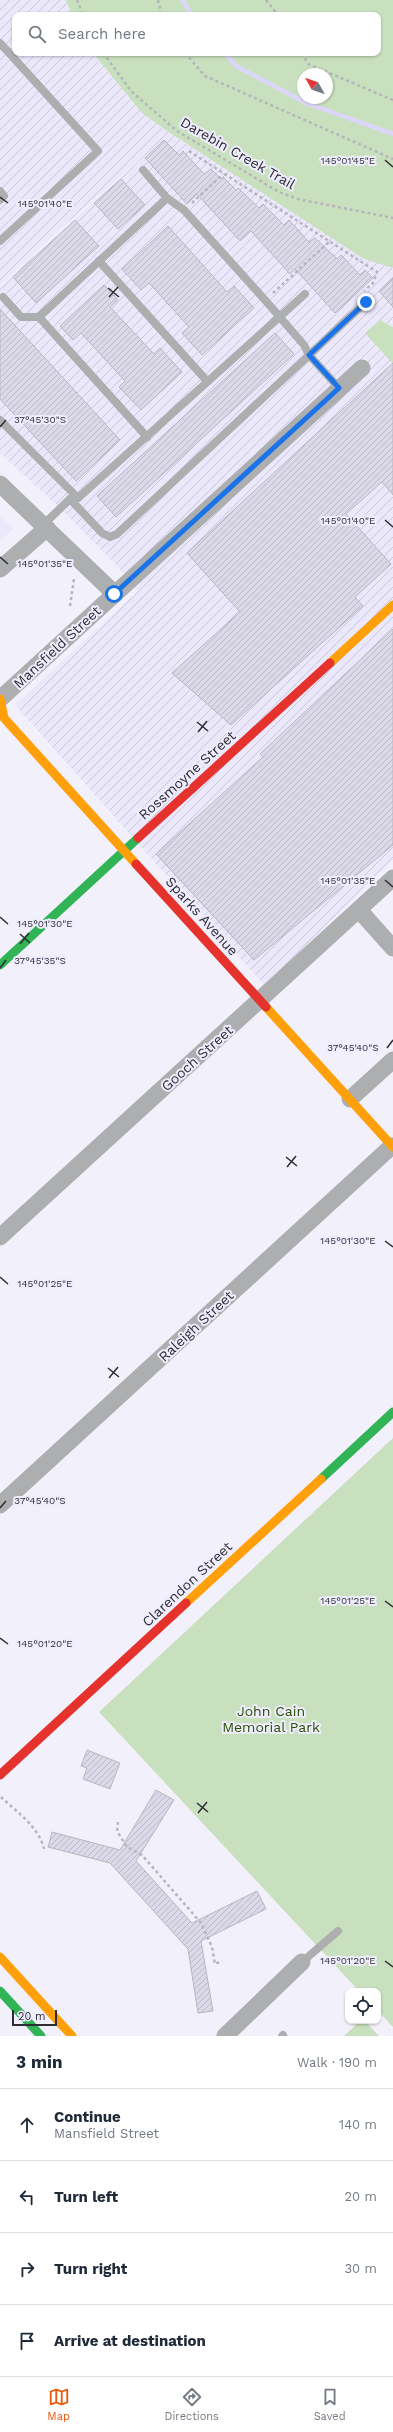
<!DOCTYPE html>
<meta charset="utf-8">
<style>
:root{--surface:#fff;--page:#f6f6f7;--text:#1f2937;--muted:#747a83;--line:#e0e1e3;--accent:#ea580c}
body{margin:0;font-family:"Work Sans",sans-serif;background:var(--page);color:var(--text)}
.controls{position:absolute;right:12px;bottom:12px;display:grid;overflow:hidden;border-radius:8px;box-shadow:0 1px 3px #0004}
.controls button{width:36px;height:36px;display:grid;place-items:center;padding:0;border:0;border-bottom:1px solid var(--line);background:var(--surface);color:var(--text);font:20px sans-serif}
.compass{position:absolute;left:297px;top:68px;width:36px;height:36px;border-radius:50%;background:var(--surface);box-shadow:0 1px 3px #0004;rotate:310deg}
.scale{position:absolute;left:12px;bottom:10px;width:45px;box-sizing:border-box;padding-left:4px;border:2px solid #2e2d35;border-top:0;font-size:11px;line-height:14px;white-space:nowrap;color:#2e2d35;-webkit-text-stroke:3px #efedfd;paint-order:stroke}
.stop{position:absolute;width:12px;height:12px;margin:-9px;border:3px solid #1a73e8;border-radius:50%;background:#fff}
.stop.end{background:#1a73e8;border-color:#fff;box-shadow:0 1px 4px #0008}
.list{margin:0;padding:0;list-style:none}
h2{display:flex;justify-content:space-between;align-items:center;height:52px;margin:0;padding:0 16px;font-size:17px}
h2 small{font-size:13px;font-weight:400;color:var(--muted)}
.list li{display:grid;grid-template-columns:26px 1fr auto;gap:12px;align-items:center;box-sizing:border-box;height:72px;padding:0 16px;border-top:1px solid var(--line)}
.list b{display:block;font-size:15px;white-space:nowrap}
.list p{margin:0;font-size:13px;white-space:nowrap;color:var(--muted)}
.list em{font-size:13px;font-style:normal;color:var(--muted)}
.icon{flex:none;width:22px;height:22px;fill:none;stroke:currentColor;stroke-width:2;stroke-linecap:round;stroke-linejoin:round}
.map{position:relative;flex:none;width:393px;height:2036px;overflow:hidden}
.search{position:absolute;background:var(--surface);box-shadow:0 1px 3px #0004;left:12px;right:12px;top:12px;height:44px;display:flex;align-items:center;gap:10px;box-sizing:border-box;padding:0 14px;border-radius:8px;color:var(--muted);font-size:15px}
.sheet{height:340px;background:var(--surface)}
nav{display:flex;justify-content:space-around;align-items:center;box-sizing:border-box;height:56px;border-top:1px solid var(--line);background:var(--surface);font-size:11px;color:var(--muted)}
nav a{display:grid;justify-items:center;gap:2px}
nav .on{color:var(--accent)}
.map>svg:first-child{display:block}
.built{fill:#ebe8fc}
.industrial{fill:url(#industrial-furrows)}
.park{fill:#c9e0be;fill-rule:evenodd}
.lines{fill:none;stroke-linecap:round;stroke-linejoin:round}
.stream{stroke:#dcd7fa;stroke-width:4.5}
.building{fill:url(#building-hatch);stroke:#b9b7c0}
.path{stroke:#b6b5b9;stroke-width:2.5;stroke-dasharray:3 3;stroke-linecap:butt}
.lane{stroke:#adaeaf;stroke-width:8}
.street{stroke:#adaeaf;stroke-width:17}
.fast{stroke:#30b455;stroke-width:9}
.slow{stroke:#ff9f0a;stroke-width:9}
.jam{stroke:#e5322d;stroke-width:9}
.route{stroke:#1a73e8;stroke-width:5}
.ticks{fill:none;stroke:#2e2d35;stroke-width:1.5}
.labels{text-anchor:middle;stroke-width:4;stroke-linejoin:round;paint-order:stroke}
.street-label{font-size:14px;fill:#2e2d35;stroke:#efedfd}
.park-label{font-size:14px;fill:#2a5004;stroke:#efedfd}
.ticks-label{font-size:10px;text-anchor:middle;fill:#2e2d35;stroke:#efedfd;stroke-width:4;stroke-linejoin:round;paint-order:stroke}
</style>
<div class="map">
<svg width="393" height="2036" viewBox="0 0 393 2036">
<defs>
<pattern id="industrial-furrows" width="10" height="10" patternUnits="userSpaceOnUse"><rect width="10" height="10" fill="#ebe8fc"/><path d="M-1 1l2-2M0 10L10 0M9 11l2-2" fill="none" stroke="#cac7d9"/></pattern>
<pattern id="building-hatch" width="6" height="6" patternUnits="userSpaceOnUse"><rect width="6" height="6" fill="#dbd8e8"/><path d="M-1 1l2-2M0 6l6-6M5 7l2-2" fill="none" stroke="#bcbac8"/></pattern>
</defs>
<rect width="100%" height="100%" fill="#f2f0fa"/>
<polygon class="built" points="0,516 14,528 0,541"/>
<polygon class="industrial" points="0,0 66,0 72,15 15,15 15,53 93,53 170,133 364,259 393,268 393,327 380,320 393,364 393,860 265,986 15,705 138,591 115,564 60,508 0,453 0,287 149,152 69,221 0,285"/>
<g class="park">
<path d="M66,0H393V268L364,259L170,133L142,113L93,53H378V15H72ZM303,74H327V98H303Z"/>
<polygon points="380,320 393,327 393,364 365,333"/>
<polygon points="393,1438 393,2027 378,2011 378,1991 359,1991 99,1712"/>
<polygon points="360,2021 365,2021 379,2036 344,2036"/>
</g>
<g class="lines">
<g class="stream">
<polyline points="182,0 192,15"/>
<polyline points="225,53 236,66 306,103 393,134"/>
</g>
</g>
<g class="building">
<polygon points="164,140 179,155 183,151 204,174 211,169 221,179 223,177 236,190 238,188 259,208 263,204 284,225 289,220 309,242 315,238 337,259 341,255 360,275 365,270 373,278 335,313 295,269 290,274 251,231 240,241 197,194 187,204 145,158"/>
<polygon points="121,179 145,205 118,229 94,203"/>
<polygon points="75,220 99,246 36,303 13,277"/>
<polygon points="168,226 227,292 234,286 254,308 202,355 182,333 189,327 149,283 141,290 122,269"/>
<polygon points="393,278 393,307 379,291"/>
<polygon points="104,285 118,300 110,307 154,354 160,348 182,372 141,410 119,387 125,381 81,333 73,340 60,326"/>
<polygon points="0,309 120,440 76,481 0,399"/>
<polygon points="275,333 294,354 116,517 97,496"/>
<polygon points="393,363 393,495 382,482 346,514 391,564 355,597 363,606 231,725 172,673 240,612 187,553"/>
<polygon points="393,629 393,845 254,960 156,854 263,757 260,754"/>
<polygon points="87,1750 120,1763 110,1789 83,1779 87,1768 81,1766"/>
<polygon points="156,1790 174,1800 136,1861 192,1923 257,1891 266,1909 201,1941 213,2011 198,2013 188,1949 110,1863 48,1847 52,1832 120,1850"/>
</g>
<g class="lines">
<g class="path">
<polyline points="77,0 83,15"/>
<polyline points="158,0 162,15"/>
<polyline points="266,0 278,15"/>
<polyline points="103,53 132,92 177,131 279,192 298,199 393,218"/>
<polyline points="185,53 205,76 393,159"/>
<polyline points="302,53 308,64 393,100"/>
<polyline points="189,151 377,272 373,283 364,291"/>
<polyline points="192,203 223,174"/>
<polyline points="273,293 329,242"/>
<polyline points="70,606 74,579"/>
<path d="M1,1797C17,1812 39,1827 44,1849"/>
<polyline points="118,1822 117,1831 127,1847 142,1855 201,1923 212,1947 215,1964 222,1961"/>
</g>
<g class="lane">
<polyline points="0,43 98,151 0,241"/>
<polyline points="143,170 167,198 184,210 265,300 304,345 309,355 339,388"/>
<polyline points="0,191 4,196 0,200"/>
<polyline points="99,261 207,381"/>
<polyline points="3,297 21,317 39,317 147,437"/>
<polyline points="39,317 167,198"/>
<polyline points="0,420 78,498"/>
<polyline points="70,499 102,533 110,537 117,534 366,302"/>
<polyline points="44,524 70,499 78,498 305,294"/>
<polyline points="302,1962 338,1931"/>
<polyline points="282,2036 283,2035"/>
</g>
<g class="street">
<polyline points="0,484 115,594"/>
<polyline points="0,569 47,528"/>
<polyline points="0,699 362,368"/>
<polyline points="359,910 393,948"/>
<polyline points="350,1099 393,1060"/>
<polyline points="0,1237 393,878"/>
<polyline points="0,1505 392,1146"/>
<polyline points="225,2036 302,1962"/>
</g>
<g class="fast">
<polyline points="0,965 138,838"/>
<polyline points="321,1479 393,1412"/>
<polyline points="0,1991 41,2036"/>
</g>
<g class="slow">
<polyline points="330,663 393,605"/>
<polyline points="0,699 4,718 136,864"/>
<polyline points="266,1007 393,1147"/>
<polyline points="186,1603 321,1479"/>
<polyline points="0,1957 72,2036"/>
</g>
<g class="jam">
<polyline points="138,838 330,663"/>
<polyline points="136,864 266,1007"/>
<polyline points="0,1775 186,1603"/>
</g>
</g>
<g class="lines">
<polyline class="route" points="114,594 339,388 309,355 366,302"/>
</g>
<path class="ticks" d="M385,160L393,167M0,197L8,203M108,288L119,297M109,297L118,287M0,427L6,420M385,520L393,527M0,557L8,564M197,722L208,731M198,732L207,721M385,880L393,887M0,917L8,924M20,934L30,943M20,944L29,933M0,968L6,960M387,1048L393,1040M286,1157L297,1166M287,1167L296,1156M385,1241L393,1247M0,1277L8,1284M108,1368L119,1377M109,1378L118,1367M0,1508L6,1501M385,1601L393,1607M0,1638L8,1644M197,1803L208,1812M198,1813L207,1802M385,1961L393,1967"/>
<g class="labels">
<g class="street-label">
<text transform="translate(238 153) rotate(30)" y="5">Darebin Creek Trail</text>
<text transform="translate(57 647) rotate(-43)" y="5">Mansfield Street</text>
<text transform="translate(187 775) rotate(-42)" y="5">Rossmoyne Street</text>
<text transform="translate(202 916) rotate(48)" y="5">Sparks Avenue</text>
<text transform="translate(197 1058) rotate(-42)" y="5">Gooch Street</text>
<text transform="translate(196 1326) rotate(-43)" y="5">Raleigh Street</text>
<text transform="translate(187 1584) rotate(-43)" y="5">Clarendon Street</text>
</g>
<g class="park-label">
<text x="271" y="1716">John Cain<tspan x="271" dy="16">Memorial Park</tspan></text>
</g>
</g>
<g class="ticks-label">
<text x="348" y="164">145°01'45"E</text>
<text x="45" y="207">145°01'40"E</text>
<text x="40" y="423">37°45'30"S</text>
<text x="348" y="524">145°01'40"E</text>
<text x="45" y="567">145°01'35"E</text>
<text x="348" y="884">145°01'35"E</text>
<text x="45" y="927">145°01'30"E</text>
<text x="40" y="964">37°45'35"S</text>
<text x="353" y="1051">37°45'40"S</text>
<text x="348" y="1244">145°01'30"E</text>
<text x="45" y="1287">145°01'25"E</text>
<text x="40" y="1504">37°45'40"S</text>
<text x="348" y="1604">145°01'25"E</text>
<text x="45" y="1647">145°01'20"E</text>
<text x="348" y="1964">145°01'20"E</text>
</g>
</svg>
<div class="controls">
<button><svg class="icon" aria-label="locate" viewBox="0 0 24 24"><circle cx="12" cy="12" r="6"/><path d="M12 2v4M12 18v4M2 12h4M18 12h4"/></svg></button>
</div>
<svg class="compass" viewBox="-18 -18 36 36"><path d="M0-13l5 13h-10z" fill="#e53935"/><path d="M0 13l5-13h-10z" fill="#747a83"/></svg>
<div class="scale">20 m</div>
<div class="stop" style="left:114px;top:594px"></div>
<div class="stop end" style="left:366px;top:302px"></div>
<div class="search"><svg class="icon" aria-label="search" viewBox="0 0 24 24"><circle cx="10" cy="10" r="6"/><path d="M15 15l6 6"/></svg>Search here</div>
</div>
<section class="sheet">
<h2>3 min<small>Walk · 190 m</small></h2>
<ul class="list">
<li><svg class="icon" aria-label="ahead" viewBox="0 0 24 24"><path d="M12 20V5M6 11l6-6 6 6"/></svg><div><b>Continue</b><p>Mansfield Street</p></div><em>140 m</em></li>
<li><svg class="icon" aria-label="left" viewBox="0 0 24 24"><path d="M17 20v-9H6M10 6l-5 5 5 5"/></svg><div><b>Turn left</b></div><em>20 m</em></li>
<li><svg class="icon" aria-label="right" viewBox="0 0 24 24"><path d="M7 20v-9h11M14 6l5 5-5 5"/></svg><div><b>Turn right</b></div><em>30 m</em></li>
<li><svg class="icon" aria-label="arrive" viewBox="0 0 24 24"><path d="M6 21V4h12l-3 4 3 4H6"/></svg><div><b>Arrive at destination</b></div></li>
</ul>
</section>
<nav>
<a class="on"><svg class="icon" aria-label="map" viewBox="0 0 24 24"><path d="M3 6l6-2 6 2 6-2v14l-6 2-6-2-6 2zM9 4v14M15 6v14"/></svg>Map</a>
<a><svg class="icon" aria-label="directions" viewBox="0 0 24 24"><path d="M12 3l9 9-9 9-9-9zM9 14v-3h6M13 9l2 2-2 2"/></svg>Directions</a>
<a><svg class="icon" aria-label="saved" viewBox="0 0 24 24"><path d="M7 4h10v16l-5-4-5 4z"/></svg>Saved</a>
</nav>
